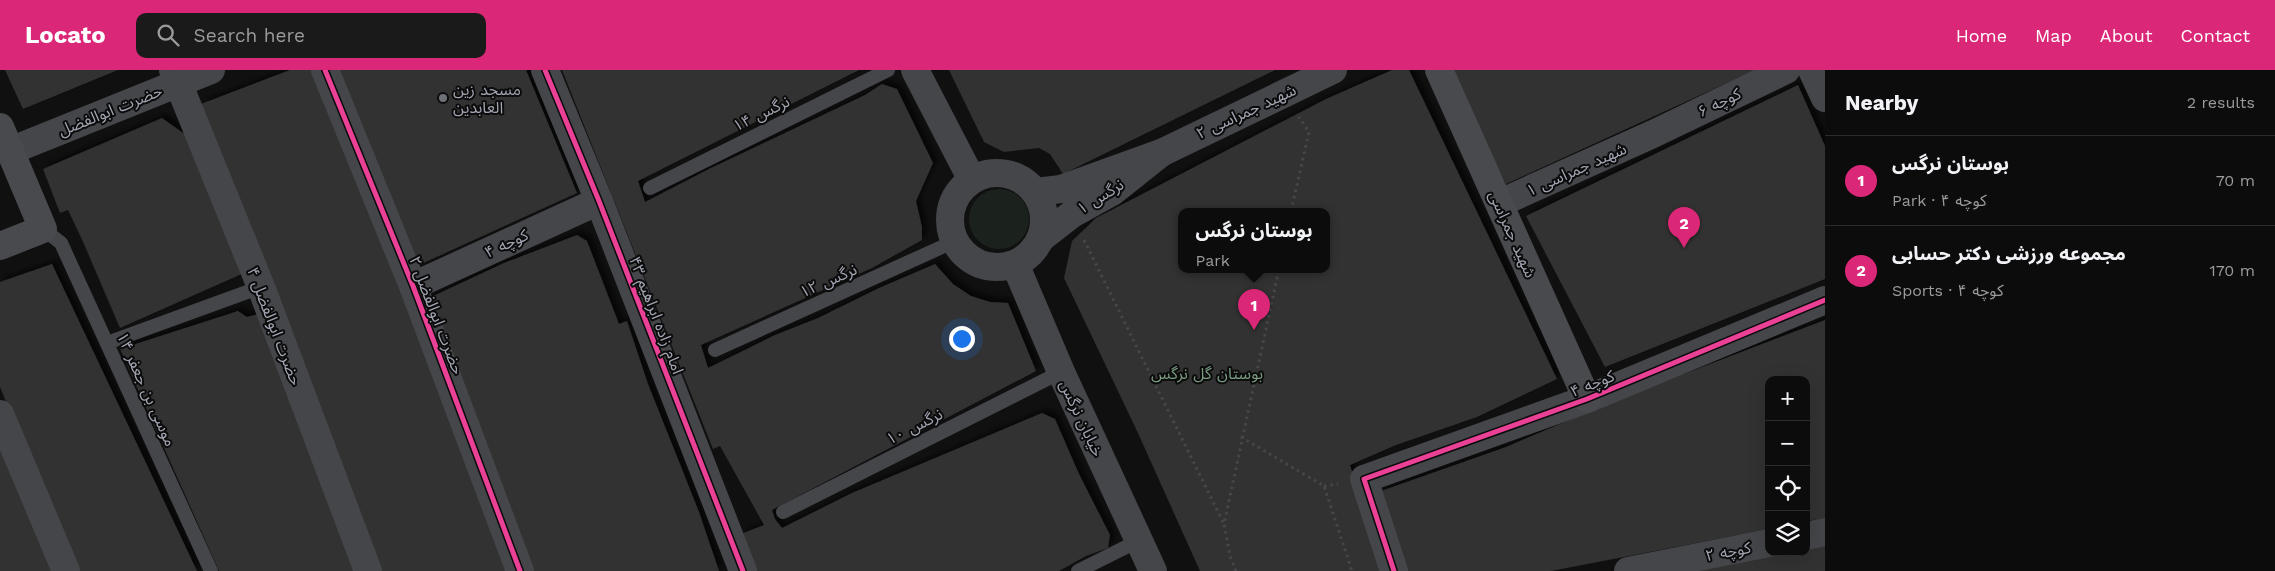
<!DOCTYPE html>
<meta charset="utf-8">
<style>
:root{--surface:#0c0c0d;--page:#1a1a1b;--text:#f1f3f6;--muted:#9a9b9d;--line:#2c2c2e;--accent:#db2777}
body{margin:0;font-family:"Work Sans","Noto Sans Arabic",sans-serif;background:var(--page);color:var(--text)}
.controls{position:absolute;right:15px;bottom:15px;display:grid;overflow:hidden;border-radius:10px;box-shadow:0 5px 20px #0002}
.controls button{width:45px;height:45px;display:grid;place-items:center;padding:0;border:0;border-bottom:1px solid var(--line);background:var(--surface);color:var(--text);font:25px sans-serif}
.you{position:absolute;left:961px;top:268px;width:18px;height:18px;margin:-12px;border:4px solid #fff;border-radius:50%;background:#1a73e8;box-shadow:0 0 0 8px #1a73e833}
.badge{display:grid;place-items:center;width:32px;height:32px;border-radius:50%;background:var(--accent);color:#fff;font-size:16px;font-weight:700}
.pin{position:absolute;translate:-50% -41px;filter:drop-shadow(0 1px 2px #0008)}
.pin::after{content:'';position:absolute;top:26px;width:18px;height:15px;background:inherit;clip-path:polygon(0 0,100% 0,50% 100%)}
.popup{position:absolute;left:1178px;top:138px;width:152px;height:65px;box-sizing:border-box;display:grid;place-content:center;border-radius:10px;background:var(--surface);filter:drop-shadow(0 1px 4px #0005);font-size:16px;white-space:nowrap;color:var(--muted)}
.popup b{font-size:19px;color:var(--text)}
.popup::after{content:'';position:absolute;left:50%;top:100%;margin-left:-10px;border:10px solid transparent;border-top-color:var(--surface)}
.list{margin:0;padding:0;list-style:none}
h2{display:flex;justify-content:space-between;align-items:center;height:65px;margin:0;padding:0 20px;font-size:21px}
h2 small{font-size:16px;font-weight:400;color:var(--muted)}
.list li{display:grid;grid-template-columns:32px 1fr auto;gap:15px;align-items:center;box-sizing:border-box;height:90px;padding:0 20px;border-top:1px solid var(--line)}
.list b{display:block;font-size:19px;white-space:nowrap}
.list p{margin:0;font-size:16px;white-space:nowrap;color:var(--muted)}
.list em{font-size:16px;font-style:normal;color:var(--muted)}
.icon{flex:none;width:28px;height:28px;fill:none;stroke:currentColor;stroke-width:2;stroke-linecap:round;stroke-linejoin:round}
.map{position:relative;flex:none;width:1825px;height:501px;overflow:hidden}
header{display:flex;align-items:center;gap:30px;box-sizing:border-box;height:70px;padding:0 25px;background:var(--accent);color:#fff}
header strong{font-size:24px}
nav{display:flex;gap:28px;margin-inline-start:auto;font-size:18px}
.search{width:350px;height:45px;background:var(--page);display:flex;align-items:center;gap:12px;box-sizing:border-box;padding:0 18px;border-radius:10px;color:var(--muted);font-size:19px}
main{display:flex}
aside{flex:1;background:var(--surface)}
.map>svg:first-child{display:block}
.green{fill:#1b211c}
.building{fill:#313133;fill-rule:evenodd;filter:url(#shadow)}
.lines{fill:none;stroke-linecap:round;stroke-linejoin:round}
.path{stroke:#46474b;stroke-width:3;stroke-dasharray:2.5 4;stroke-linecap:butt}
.lane{stroke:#454649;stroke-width:14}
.street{stroke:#454649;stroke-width:28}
.secondary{stroke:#494a4d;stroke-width:28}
.cycleway-casing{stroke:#0b0b0c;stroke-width:8}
.cycleway{stroke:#ea4096;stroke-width:5}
.poi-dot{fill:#6f7179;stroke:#0b0b0c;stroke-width:2}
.labels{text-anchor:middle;stroke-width:4;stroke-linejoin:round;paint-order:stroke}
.poi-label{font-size:16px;fill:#a2a5b1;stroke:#0b0b0c;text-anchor:start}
.street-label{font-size:16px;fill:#a2a5b1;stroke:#0b0b0c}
.park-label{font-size:16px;fill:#7a9b80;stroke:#0b0b0c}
</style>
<header>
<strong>Locato</strong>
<div class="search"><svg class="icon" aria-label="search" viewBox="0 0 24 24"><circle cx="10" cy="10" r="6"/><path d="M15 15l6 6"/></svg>Search here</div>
<nav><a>Home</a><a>Map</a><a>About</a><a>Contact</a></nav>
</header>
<main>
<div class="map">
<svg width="1825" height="501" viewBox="0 0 1825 501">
<defs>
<filter id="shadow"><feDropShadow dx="4.5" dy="-4.5" stdDeviation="2.5" flood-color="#0009"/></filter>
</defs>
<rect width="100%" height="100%" fill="#101011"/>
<circle class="green" cx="999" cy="149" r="30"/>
<g class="building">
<polygon points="5,0 118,0 23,39"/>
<polygon points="290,0 315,0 510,501 380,501 201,34"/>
<polygon points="337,0 526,0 577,123 419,195"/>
<polygon points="562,0 859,0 638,111 645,132 711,98 865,25 882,14 897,19 933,93 916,131 922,157 922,170 872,198 701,275 708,298 775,265 818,248 879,218 935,194 953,214 971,226 990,232 1008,233 1036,301 772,440 775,449 782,458 852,423 1042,343 1055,349 1079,404 1110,465 1108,478 1086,486 1059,501 757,501 741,464 764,455 720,376 713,379"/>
<polygon points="949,0 1275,0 1063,104 1050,84 1039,78 1004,82 984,72"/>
<path d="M1392,0H1409L1557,309L1477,347L1396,375L1350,395L1383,501H1200L1137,361L1064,208L1072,171L1096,148L1326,29ZM1182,141H1326V199H1182Z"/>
<polygon points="1451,0 1755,0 1506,114"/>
<polygon points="1798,15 1825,76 1825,209 1605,297 1526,146"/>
<polygon points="162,48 186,65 244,203 120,258 84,174 68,140 60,143 43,99"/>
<polygon points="577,165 587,171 619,254 627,251 648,314 699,442 719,501 534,501 431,227 504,193"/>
<polygon points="52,194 197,501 76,501 0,317 0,212"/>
<polygon points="238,241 247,247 259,244 355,501 219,501 120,279"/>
<polygon points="1825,250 1825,448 1806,451 1806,310 1769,310 1769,459 1551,501 1406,501 1381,421 1506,377 1616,330"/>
<polygon points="0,377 54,501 0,501"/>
<polygon points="1825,475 1825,501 1697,501 1785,482 1806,482 1806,478"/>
</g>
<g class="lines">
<g class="path">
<polyline points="1291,141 1309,62 1299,47"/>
<polyline points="1084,170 1224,454"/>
<polyline points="1241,367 1324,416 1352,501"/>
<polyline points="1324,416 1338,414"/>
<polyline points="1236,501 1230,486 1224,454 1279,199"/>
</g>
<g class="lane">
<polyline points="650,118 888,0"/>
<polyline points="43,159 61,173 211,501"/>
<polyline points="107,273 261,217"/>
<polyline points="715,280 955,171"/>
<polyline points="783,442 1061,302"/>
<polyline points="1078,501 1138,471"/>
</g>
<g class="street">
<polyline points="173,0 261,217 368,501"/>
<polyline points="325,0 413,216 520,501"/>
<polyline points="545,0 599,131 743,501"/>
<polyline points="915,0 972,110"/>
<polyline points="1812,0 1825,28"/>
<polyline points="10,81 211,0"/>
<polyline points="1161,83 1333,0"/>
<circle cx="997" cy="150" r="47"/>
<polyline points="1035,122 1061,119 1161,83 1112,122 1072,144 1040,169"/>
<polyline points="1500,133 1653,64 1786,0"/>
<polyline points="1015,194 1061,302 1153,501"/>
<polyline points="413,216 599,131"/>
<polyline points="0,344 66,501"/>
<polyline points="1806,466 1825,462"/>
<polyline points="1394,501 1364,409 1587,329 1825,230"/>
<polyline points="1628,501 1769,473"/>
</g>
<g class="secondary">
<polyline points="1439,0 1587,329"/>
<polyline points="0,57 43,159 0,176"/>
</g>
<g class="cycleway-casing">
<g id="cycleway">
<polyline points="325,0 413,216 520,501"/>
<polyline points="545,0 599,131 743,501"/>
<polyline points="1394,501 1364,409 1587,329 1825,230"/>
</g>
</g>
<use href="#cycleway" class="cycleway"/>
</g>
<circle class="poi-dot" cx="443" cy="28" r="5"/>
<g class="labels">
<g class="poi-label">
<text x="453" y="25">مسجد زین<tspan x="453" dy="18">العابدین</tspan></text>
</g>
<g class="street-label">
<text transform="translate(1719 32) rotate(-26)" y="6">کوچه ۶</text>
<text transform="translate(110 40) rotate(-22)" y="6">حضرت ابوالفضل</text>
<text transform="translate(1246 41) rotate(-25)" y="6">شهید جمراسی ۲</text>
<text transform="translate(761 43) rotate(-26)" y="6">نرگس ۱۴</text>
<text transform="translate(1576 99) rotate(-24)" y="6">شهید جمراسی ۱</text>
<text transform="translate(1100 126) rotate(-32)" y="6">نرگس ۱</text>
<text transform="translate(1513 164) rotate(66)" y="6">شهید جمراسی</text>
<text transform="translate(506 173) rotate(-25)" y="6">کوچه ۴</text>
<text transform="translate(828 210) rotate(-24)" y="6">نرگس ۱۲</text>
<text transform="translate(437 245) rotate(69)" y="6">حضرت ابوالفضل ۲</text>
<text transform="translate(657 245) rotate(69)" y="6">امام زاده ابراهیم ۴۳</text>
<text transform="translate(275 256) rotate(69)" y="6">حضرت ابوالفضل ۴</text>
<text transform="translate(1592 313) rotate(-22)" y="6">کوچه ۴</text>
<text transform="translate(147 319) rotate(66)" y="6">موسی بن جعفر ۱۴</text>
<text transform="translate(1082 348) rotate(65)" y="6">خیابان نرگس</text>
<text transform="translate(914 356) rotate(-27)" y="6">نرگس ۱۰</text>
<text transform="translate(1728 481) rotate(-11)" y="6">کوچه ۲</text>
</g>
<g class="park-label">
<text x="1207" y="309">بوستان گل نرگس</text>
</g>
</g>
</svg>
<div class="controls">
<button>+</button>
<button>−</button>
<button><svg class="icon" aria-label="locate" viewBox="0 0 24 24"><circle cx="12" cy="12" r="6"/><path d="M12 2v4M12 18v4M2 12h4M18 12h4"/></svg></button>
<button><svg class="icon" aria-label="layers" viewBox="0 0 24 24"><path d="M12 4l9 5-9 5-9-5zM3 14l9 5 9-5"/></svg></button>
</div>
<div class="you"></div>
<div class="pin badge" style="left:1254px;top:260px">1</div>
<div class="popup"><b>بوستان نرگس</b>Park</div>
<div class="pin badge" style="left:1684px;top:178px">2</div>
</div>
<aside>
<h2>Nearby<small>2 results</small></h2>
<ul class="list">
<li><span class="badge">1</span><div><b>بوستان نرگس</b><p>Park · کوچه ۴</p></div><em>70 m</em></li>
<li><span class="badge">2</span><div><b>مجموعه ورزشی دکتر حسابی</b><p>Sports · کوچه ۴</p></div><em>170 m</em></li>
</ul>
</aside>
</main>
